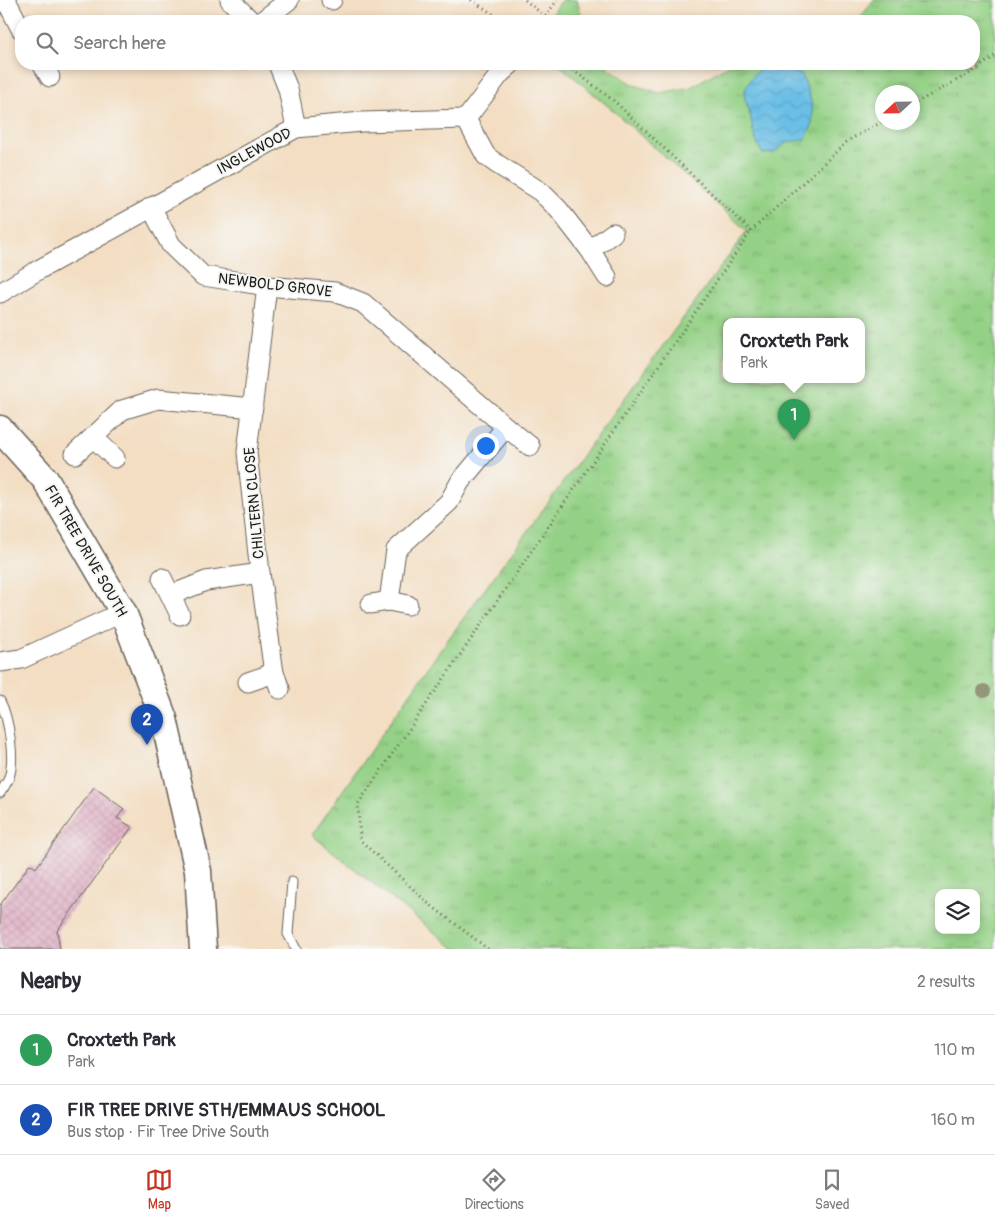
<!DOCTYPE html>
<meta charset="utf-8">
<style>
:root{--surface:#fff;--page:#f2f2f3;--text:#2b2b33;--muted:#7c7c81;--line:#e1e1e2;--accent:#c8321e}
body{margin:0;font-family:Pangolin,sans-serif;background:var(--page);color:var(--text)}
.controls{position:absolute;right:15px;bottom:15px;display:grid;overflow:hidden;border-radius:10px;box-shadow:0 2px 8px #0003}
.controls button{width:45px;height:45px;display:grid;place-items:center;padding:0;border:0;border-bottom:1px solid var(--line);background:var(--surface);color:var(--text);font:25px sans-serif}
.compass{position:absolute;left:875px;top:85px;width:45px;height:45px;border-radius:50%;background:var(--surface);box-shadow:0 2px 8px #0003;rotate:248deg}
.you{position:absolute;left:485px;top:445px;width:18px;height:18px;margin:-12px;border:4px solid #fff;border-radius:50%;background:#1a73e8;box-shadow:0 0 0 8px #1a73e833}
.badge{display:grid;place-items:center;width:32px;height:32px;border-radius:50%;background:var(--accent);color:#fff;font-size:16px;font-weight:700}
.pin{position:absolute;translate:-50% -41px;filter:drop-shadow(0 1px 2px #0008)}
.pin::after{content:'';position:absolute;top:26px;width:18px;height:15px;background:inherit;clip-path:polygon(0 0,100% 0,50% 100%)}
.popup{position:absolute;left:723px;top:318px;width:142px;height:65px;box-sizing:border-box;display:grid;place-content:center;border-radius:10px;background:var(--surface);filter:drop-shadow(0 1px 4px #0005);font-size:16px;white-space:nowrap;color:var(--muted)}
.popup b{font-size:19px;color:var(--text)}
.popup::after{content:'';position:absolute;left:50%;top:100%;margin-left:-10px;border:10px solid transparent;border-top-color:var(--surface)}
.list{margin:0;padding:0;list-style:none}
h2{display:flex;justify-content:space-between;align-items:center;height:65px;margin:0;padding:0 20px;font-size:21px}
h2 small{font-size:16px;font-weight:400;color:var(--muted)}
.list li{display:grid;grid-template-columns:32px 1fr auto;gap:15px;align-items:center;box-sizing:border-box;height:70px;padding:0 20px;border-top:1px solid var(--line)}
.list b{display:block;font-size:19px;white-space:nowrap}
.list p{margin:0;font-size:16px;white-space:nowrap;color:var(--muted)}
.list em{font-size:16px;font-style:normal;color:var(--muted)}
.icon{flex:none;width:28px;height:28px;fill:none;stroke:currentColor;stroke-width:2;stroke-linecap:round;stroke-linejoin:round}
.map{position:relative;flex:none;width:995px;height:949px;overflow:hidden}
.search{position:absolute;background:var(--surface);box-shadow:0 2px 8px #0003;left:15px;right:15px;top:15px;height:55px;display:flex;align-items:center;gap:12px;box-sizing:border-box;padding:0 18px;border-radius:20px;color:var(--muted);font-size:19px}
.sheet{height:205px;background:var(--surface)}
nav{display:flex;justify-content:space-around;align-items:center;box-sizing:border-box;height:70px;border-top:1px solid var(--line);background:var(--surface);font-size:14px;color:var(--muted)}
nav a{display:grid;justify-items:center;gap:2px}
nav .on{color:var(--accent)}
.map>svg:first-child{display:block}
.park{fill:url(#park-tufts);stroke:#587651;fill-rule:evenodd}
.water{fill:url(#water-waves);stroke:#436e81}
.building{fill:url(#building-cross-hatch)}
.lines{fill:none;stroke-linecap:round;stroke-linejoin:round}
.lane-casing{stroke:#676056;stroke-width:11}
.street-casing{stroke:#676056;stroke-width:21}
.secondary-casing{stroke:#676056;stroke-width:29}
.path{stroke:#676056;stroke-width:3;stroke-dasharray:1 4;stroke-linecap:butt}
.lane{stroke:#fff;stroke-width:9}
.street{stroke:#fff;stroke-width:19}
.secondary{stroke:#fff;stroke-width:26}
.tree{fill:#94967c}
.labels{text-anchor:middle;stroke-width:4;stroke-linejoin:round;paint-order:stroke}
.street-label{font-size:15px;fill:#1c1c1c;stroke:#f6f6f2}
</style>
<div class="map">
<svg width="995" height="949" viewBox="0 0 995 949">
<defs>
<pattern id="park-tufts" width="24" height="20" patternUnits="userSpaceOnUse" patternTransform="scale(1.25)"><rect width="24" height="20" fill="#94d186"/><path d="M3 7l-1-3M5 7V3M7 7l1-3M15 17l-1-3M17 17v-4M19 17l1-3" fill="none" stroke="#7fb373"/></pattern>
<pattern id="water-waves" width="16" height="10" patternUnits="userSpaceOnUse" patternTransform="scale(1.25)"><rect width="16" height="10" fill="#6abfe6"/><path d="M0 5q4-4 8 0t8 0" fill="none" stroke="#5ba4c5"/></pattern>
<pattern id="building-cross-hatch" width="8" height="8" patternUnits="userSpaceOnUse" patternTransform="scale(1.25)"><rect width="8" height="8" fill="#dfaec4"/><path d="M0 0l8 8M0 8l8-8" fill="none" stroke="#bf95a8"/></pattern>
</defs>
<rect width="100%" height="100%" fill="#f6f6f2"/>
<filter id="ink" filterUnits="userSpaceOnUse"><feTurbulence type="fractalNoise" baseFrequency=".02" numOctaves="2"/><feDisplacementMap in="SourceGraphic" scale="10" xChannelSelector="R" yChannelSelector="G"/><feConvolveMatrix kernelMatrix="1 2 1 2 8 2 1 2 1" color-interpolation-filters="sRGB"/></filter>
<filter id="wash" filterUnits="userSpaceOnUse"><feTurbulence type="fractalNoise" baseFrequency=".0096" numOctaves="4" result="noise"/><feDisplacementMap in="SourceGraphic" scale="20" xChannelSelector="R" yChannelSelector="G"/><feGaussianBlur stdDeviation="1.12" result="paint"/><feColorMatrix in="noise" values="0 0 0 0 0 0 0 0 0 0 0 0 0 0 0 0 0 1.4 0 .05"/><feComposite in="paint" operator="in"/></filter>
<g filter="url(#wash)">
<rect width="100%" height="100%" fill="#f3dec3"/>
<g class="park">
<polygon points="562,0 577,0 583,21 548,21"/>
<path d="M874,0H995V949H455L312,835L441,649L747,231L608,106L558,64H603L634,85L660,93L691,87L730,64H790L800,68L820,64H974V21H858ZM882,92H912V122H882ZM726,321H862V379H726ZM939,893H976V930H939Z"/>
</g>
<path class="water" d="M766,64C778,64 789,72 802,75C808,90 816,111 811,128C810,131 807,135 805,139L786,143L774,153L763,154C754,141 753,129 750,114C749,108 746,104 745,99C742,86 756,71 766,64Z"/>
<g id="blocks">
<polygon class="building" points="94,787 124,809 117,818 132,827 57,931 60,949 0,949 0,905 30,864 36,868"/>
</g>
</g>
<g filter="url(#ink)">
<use href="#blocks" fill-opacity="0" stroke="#676056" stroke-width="1"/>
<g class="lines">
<g class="lane-casing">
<g id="lane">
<path d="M0,701C9,718 16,762 8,780C6,784 3,789 0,793"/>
<polyline points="292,882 288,934 296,949"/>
</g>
</g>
<g class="street-casing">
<g id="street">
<polyline points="6,0 21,29"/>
<polyline points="230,0 251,21"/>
<polyline points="331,0 332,0"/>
<polyline points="262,21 289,0"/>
<polyline points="42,64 50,77"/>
<polyline points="278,64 288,89 296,128"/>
<polyline points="466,119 486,156 497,164 541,192 559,210 590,250"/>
<polyline points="151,207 171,245 203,276 267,286 335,292 363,303 506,427 530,446"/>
<polyline points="607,277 590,250 613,233"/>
<polyline points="267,286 247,452 260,573 274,673 280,689"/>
<polyline points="0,293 40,269 296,128 362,122 466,119 500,74 511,64"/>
<polyline points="94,438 115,458"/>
<polyline points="75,454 122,410 158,399 253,408"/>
<polyline points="162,578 180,615"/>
<polyline points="171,595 206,581 260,573"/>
<polyline points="389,601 396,550 449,502 460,482 506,427"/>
<polyline points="371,604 389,601 408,605"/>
<polyline points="0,662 21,659 123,612"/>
<polyline points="248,682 274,673"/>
</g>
</g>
<g class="secondary-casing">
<polyline id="secondary" points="0,429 45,479 123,612 164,719 198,871 203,949"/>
</g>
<g class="path">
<polyline points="471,0 504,21"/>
<polyline points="525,0 546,17"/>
<polyline points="543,21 557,0"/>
<polyline points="565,64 613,100 751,231 849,140 882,122"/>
<polyline points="912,105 972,72 995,56"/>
<polyline points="488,949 428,903 360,840 358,804 751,231"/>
</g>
<use href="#lane" class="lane"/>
<use href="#street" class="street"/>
<use href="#secondary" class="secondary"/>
</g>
<circle class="tree" cx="984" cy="691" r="7"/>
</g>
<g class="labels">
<g class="street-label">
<text transform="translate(254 151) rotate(-28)" y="5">INGLEWOOD</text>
<text transform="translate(275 285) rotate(7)" y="5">NEWBOLD GROVE</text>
<text transform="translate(254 503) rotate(-95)" y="5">CHILTERN CLOSE</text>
<text transform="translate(86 551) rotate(60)" y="5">FIR TREE DRIVE SOUTH</text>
</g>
</g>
</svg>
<div class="controls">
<button><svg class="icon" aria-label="layers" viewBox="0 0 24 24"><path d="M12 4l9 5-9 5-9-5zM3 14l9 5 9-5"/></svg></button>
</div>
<svg class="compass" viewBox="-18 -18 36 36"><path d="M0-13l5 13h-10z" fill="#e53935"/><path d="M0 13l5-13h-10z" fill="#7c7c81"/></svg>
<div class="you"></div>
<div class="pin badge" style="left:794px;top:440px;background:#2e9e5b">1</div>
<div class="popup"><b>Croxteth Park</b>Park</div>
<div class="pin badge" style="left:147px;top:745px;background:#1a4fb4">2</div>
<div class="search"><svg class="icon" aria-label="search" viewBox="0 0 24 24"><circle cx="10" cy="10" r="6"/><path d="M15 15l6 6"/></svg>Search here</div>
</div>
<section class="sheet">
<h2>Nearby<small>2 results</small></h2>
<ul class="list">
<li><span class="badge" style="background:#2e9e5b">1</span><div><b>Croxteth Park</b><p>Park</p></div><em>110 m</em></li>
<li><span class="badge" style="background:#1a4fb4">2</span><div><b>FIR TREE DRIVE STH/EMMAUS SCHOOL</b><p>Bus stop · Fir Tree Drive South</p></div><em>160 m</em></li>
</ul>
</section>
<nav>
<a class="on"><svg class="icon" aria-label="map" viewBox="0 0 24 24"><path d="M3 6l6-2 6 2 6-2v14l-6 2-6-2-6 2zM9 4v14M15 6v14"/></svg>Map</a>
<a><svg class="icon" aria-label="directions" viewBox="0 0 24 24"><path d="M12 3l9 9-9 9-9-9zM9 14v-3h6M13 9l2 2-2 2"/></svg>Directions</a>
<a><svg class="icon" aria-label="saved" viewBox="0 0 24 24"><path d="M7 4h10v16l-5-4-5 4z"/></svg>Saved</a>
</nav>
